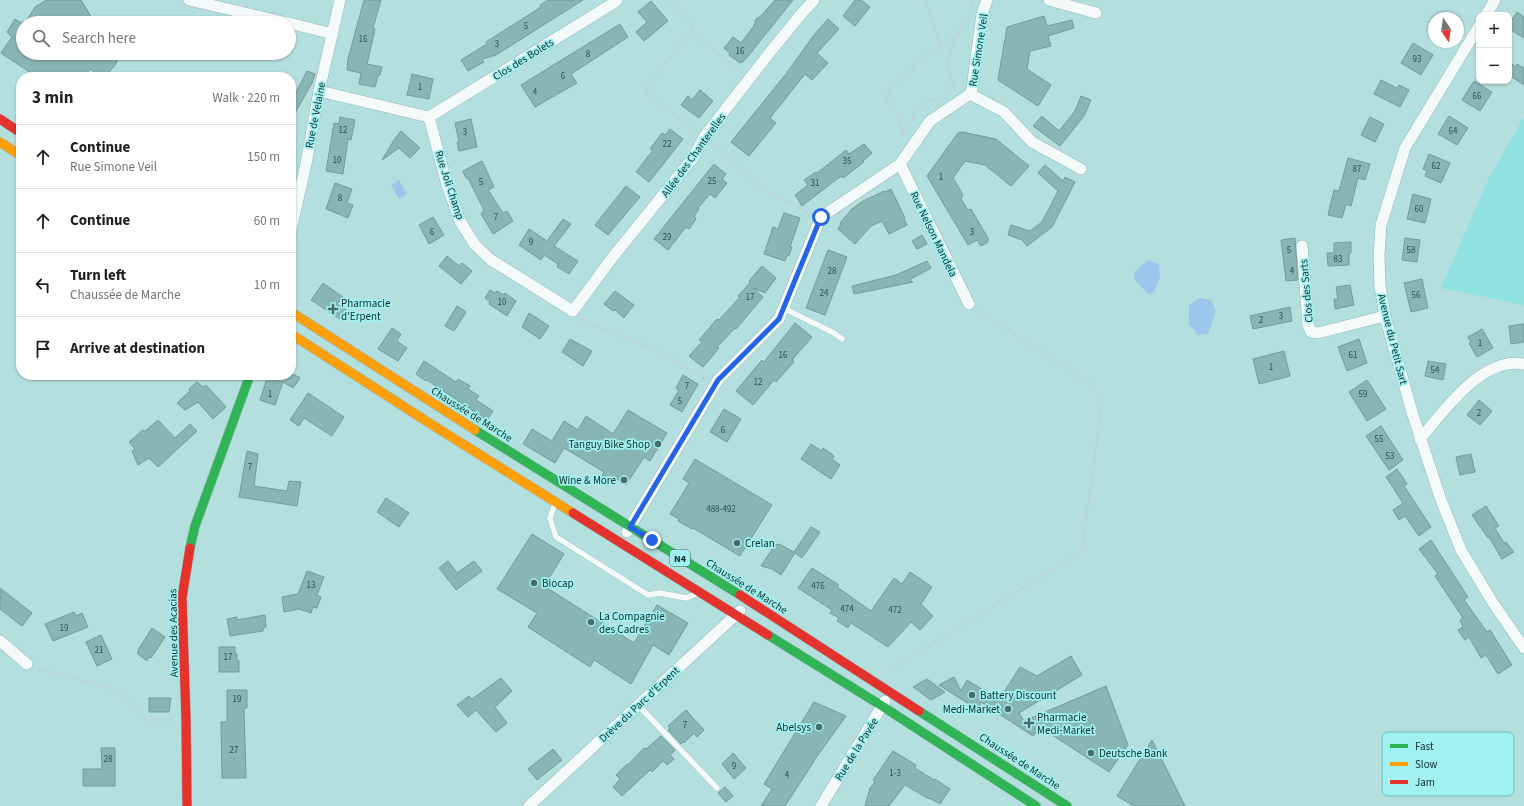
<!DOCTYPE html>
<meta charset="utf-8">
<style>
:root{--surface:#fff;--page:#f2f2f2;--text:#202124;--muted:#757577;--line:#e0e0e0}
body{margin:0;font-family:"Source Sans 3",sans-serif;background:var(--page);color:var(--text)}
.controls{position:absolute;right:12px;top:12px;display:grid;overflow:hidden;border-radius:8px;box-shadow:0 1px 3px #0004}
.controls button{width:36px;height:36px;display:grid;place-items:center;padding:0;border:0;border-bottom:1px solid var(--line);background:var(--surface);color:var(--text);font:20px sans-serif}
.compass{position:absolute;left:1428px;top:12px;width:36px;height:36px;border-radius:50%;background:var(--surface);box-shadow:0 1px 3px #0004;rotate:167deg}
.stop{position:absolute;width:12px;height:12px;margin:-9px;border:3px solid #2563eb;border-radius:50%;background:#fff}
.stop.end{background:#2563eb;border-color:#fff;box-shadow:0 1px 4px #0008}
.list{margin:0;padding:0;list-style:none}
h2{display:flex;justify-content:space-between;align-items:center;height:52px;margin:0;padding:0 16px;font-size:17px}
h2 small{font-size:13px;font-weight:400;color:var(--muted)}
.list li{display:grid;grid-template-columns:26px 1fr auto;gap:12px;align-items:center;box-sizing:border-box;height:64px;padding:0 16px;border-top:1px solid var(--line)}
.list b{display:block;font-size:15px;white-space:nowrap}
.list p{margin:0;font-size:13px;white-space:nowrap;color:var(--muted)}
.list em{font-size:13px;font-style:normal;color:var(--muted)}
.icon{flex:none;width:22px;height:22px;fill:none;stroke:currentColor;stroke-width:2;stroke-linecap:round;stroke-linejoin:round}
.map{position:relative;flex:none;width:1524px;height:806px;overflow:hidden}
.search{position:absolute;background:var(--surface);box-shadow:0 1px 3px #0004;left:16px;top:16px;width:280px;height:44px;display:flex;align-items:center;gap:10px;box-sizing:border-box;padding:0 14px;border-radius:22px;color:var(--muted);font-size:15px}
.panel{position:absolute;background:var(--surface);box-shadow:0 1px 3px #0004;left:16px;top:72px;width:280px;height:308px;border-radius:16px}
.map>svg:first-child{display:block}
.green{fill:#90e3e1}
.water{fill:#9cc7ed}
.building{fill:#88b6b5;stroke:#759a99}
.lines{fill:none;stroke-linecap:round;stroke-linejoin:round}
.lane-casing{stroke:#94b7b6;stroke-width:6}
.street-casing{stroke:#94b7b6;stroke-width:12}
.fast-casing{stroke:#94b7b6;stroke-width:10}
.slow-casing{stroke:#94b7b6;stroke-width:10}
.jam-casing{stroke:#94b7b6;stroke-width:10}
.path{stroke:#c1cfcf;stroke-width:2;stroke-dasharray:2 2;stroke-linecap:butt}
.lane{stroke:#f4fafa;stroke-width:5.5}
.street{stroke:#f4fafa;stroke-width:11}
.fast{stroke:#30b455;stroke-width:9}
.slow{stroke:#ff9f0a;stroke-width:9}
.jam{stroke:#e5322d;stroke-width:9}
.route{stroke:#2563eb;stroke-width:5}
.poi-dot{fill:#486d6d;stroke:#a1f1f0;stroke-width:1.5}
.labels{text-anchor:middle;stroke-width:3.5;stroke-linejoin:round;paint-order:stroke}
.number-label{font-size:9px;fill:#2c5251}
.shield{fill:#a1f1f0;stroke:#3a6a6a;stroke-width:1}
.shield-label{font-size:10px;font-weight:bold;fill:#0e3030}
.street-label{font-size:11px;fill:#0e3030;stroke:#a1f1f0}
.poi-label{font-size:11px;fill:#0e3030;stroke:#a1f1f0;text-anchor:start}
.key{fill:#a1f1f0;stroke:#75b7b6;stroke-width:1}
.key-label{font-size:11px;fill:#0e3030}
</style>
<div class="map">
<svg width="1524" height="806" viewBox="0 0 1524 806">
<rect width="100%" height="100%" fill="#b3dfde"/>
<polygon class="green" points="1524,117 1524,305 1441,288 1489,178"/>
<g class="water">
<polygon points="399,180 407,194 399,199 391,185"/>
<polygon points="1148,260 1159,264 1160,278 1154,292 1149,295 1134,279 1135,271"/>
<polygon points="1200,298 1211,300 1216,311 1208,334 1198,335 1189,324 1189,305"/>
</g>
<g class="building">
<polygon points="46,0 81,0 95,23 25,23 35,7"/>
<polygon points="364,0 381,0 373,28 375,29 367,64 382,67 380,75 378,75 375,87 359,84 361,73 347,70 348,59"/>
<polygon points="548,0 583,0 496,55 482,59 484,62 468,71 461,60 487,44 486,42 541,7 540,5"/>
<polygon points="775,0 793,0 749,55 743,62 740,63 729,55 730,53 724,48 733,37 741,43 754,26 756,19 761,16"/>
<polygon points="855,0 861,0 870,7 855,26 843,16"/>
<polygon points="651,1 668,21 644,41 636,32 647,22 638,12"/>
<polygon points="1517,12 1524,17 1524,38 1509,29 1509,24"/>
<polygon points="1044,16 1047,26 1072,20 1074,28 1048,36 1051,46 1030,51 1027,69 1051,85 1038,106 998,80 1007,27"/>
<polygon points="15,19 21,23 23,21 23,53 114,53 118,59 115,65 105,77 102,77 90,69 84,77 37,77 1,53 12,37 7,32"/>
<polygon points="828,19 839,29 817,53 828,63 812,80 805,74 770,118 776,123 749,156 731,142 786,74 814,35"/>
<polygon points="620,24 628,37 571,74 577,83 535,107 521,85"/>
<polygon points="1413,43 1433,55 1421,75 1401,63"/>
<polygon points="1509,62 1516,67 1517,64 1524,68 1524,85 1509,75"/>
<polygon points="307,71 315,74 312,83 291,120 291,102"/>
<polygon points="412,74 433,79 429,99 407,95"/>
<polygon points="1381,80 1397,88 1399,85 1409,90 1400,107 1374,94"/>
<polygon points="1474,81 1492,92 1480,111 1462,100"/>
<polygon points="700,90 713,101 699,118 681,105 688,96 692,100"/>
<polygon points="1081,96 1091,100 1084,116 1060,146 1033,126 1042,116 1059,131 1075,111"/>
<polygon points="1449,116 1468,128 1457,145 1438,134"/>
<polygon points="340,117 355,120 351,140 348,139 343,174 326,171 334,123 339,124"/>
<polygon points="1370,117 1384,124 1375,142 1361,135"/>
<polygon points="471,119 477,147 459,151 457,142 459,142 455,123"/>
<polygon points="670,129 683,139 649,182 636,172 653,150 650,149 662,133 665,135"/>
<polygon points="401,131 420,148 410,158 399,148 382,160 394,140"/>
<polygon points="962,132 996,139 1029,166 1011,186 985,165 965,161 953,178 963,195 961,199 968,210 971,209 988,238 988,242 981,246 977,240 968,245 927,176 958,133"/>
<polygon points="864,144 872,153 863,161 864,162 843,178 842,176 837,179 802,206 795,195 808,185 804,180 816,172 817,173 846,150 849,154"/>
<polygon points="1429,154 1450,163 1441,183 1425,176 1427,171 1423,169"/>
<polygon points="1348,158 1370,164 1365,180 1358,178 1351,206 1346,204 1342,218 1328,215 1334,190 1339,191"/>
<polygon points="482,161 494,187 488,190 503,213 507,211 513,221 493,234 481,214 484,210 468,178 466,178 463,171"/>
<polygon points="714,164 726,174 722,179 727,183 715,198 710,194 698,208 699,209 694,216 696,219 689,229 686,227 668,250 654,239"/>
<polygon points="1045,165 1063,181 1065,177 1075,182 1052,227 1027,246 1022,240 1008,235 1011,225 1030,231 1042,222 1058,191 1038,173"/>
<polygon points="335,183 352,189 347,203 353,205 348,218 326,209"/>
<polygon points="626,186 640,197 608,235 595,225"/>
<polygon points="891,189 905,218 904,219 907,225 889,234 882,221 871,226 855,244 838,229 841,224 840,223 852,209 863,201 884,191 885,192"/>
<polygon points="1413,194 1431,199 1425,223 1407,219"/>
<polygon points="784,213 800,218 790,247 792,247 789,256 787,255 785,261 764,254 773,227 778,229"/>
<polygon points="433,217 444,235 429,244 419,225"/>
<polygon points="563,219 571,224 554,246 578,261 569,274 557,267 558,264 544,255 541,260 519,245 529,229 547,241"/>
<polygon points="922,235 927,244 917,249 912,241"/>
<polygon points="1295,238 1298,280 1286,281 1281,240"/>
<polygon points="1405,238 1420,240 1417,262 1402,260"/>
<polygon points="1351,242 1351,253 1349,253 1349,265 1328,266 1327,253 1334,253 1334,243"/>
<polygon points="828,250 847,257 825,315 806,308"/>
<polygon points="447,256 459,266 462,263 472,271 461,284 439,266"/>
<polygon points="927,261 931,268 909,280 913,282 854,294 852,286 896,275"/>
<polygon points="762,266 776,278 765,293 753,288 763,297 736,329 735,328 717,347 719,348 703,367 689,356 702,342 699,340 717,319 719,320 740,297 738,296 750,283 749,281"/>
<polygon points="1422,279 1428,308 1411,312 1404,283"/>
<polygon points="323,283 343,297 337,304 349,312 343,321 311,300"/>
<polygon points="1350,285 1354,305 1335,309 1334,299 1338,299 1336,287"/>
<polygon points="490,290 496,293 497,291 504,295 505,293 516,301 507,316 489,304 490,301 485,298"/>
<polygon points="615,291 634,305 624,318 615,310 613,311 604,304"/>
<polygon points="457,306 466,312 454,331 445,326"/>
<polygon points="1290,307 1292,321 1253,329 1250,316"/>
<polygon points="529,313 549,326 540,339 522,327"/>
<polygon points="795,323 812,337 792,360 794,362 776,382 774,380 753,405 736,391 762,360 764,362"/>
<polygon points="1524,324 1524,342 1511,344 1509,326"/>
<polygon points="392,328 401,334 397,341 407,348 398,361 378,349"/>
<polygon points="1482,329 1493,348 1477,357 1469,343 1471,342 1468,337"/>
<polygon points="570,339 592,351 583,366 562,352"/>
<polygon points="1359,339 1367,363 1347,371 1338,347"/>
<polygon points="1284,351 1290,376 1259,384 1253,359"/>
<polygon points="424,361 456,382 458,379 470,386 468,389 479,396 476,400 493,411 487,420 427,380 426,381 416,374"/>
<polygon points="1428,361 1446,364 1443,380 1425,376"/>
<polygon points="268,375 295,375 300,378 293,388 283,382 275,405 260,400"/>
<polygon points="683,375 698,384 682,412 670,405 679,390 676,388"/>
<polygon points="1367,380 1386,409 1367,421 1349,392"/>
<polygon points="197,382 203,387 206,385 226,407 213,419 198,402 185,410 177,403 190,391 189,389"/>
<polygon points="308,393 344,417 332,436 304,418 299,426 290,420"/>
<polygon points="1479,400 1492,411 1480,425 1467,415"/>
<polygon points="724,409 741,419 727,442 710,432"/>
<polygon points="628,410 667,433 650,461 644,457 626,485 614,477 610,483 601,477 604,472 564,448 555,463 523,444 532,429 552,441 564,421 578,430 586,416 613,434"/>
<polygon points="158,420 175,438 190,424 197,431 158,467 149,458 138,465 132,451 135,449 129,442 143,430 145,431"/>
<polygon points="1381,426 1403,460 1389,470 1366,436"/>
<polygon points="811,444 822,451 823,448 834,456 832,459 840,465 831,479 801,459"/>
<polygon points="247,451 258,454 254,486 287,491 289,481 301,482 297,506 239,497"/>
<polygon points="1471,454 1475,472 1460,475 1456,457"/>
<polygon points="695,459 772,505 740,556 693,528 692,529 678,521 679,519 670,514 689,483 683,479"/>
<polygon points="1397,469 1407,484 1404,486 1431,527 1419,536 1405,516 1399,520 1393,510 1403,503 1386,477"/>
<polygon points="386,498 409,513 399,527 377,512"/>
<polygon points="1486,506 1499,526 1495,528 1504,543 1506,542 1514,552 1502,559 1489,537 1488,538 1472,515"/>
<polygon points="811,527 820,532 802,558 795,553 781,575 772,569 761,566 775,545 779,544 794,552"/>
<polygon points="532,534 564,554 544,586 634,643 657,605 688,623 669,655 653,645 631,684 594,660 590,667 528,627 537,613 497,589"/>
<polygon points="1431,540 1468,597 1464,600 1487,632 1490,630 1512,665 1498,674 1486,655 1481,658 1469,637 1465,640 1458,630 1463,627 1460,620 1463,618 1435,576 1438,574 1419,549"/>
<polygon points="448,561 457,573 474,561 482,571 456,590 439,568"/>
<polygon points="812,568 839,585 837,587 871,611 894,578 902,584 910,572 932,587 921,604 933,616 920,630 911,622 888,647 851,623 848,628 837,621 839,618 830,613 832,610 798,588"/>
<polygon points="307,571 324,577 317,595 321,597 317,608 313,607 311,613 299,609 284,612 282,597 298,594"/>
<polygon points="0,588 32,613 22,626 0,609"/>
<polygon points="74,612 76,616 82,613 88,627 53,641 45,624"/>
<polygon points="265,615 266,627 263,628 263,631 230,636 227,619 237,617 237,620"/>
<polygon points="152,628 165,637 151,658 149,657 147,661 137,653 139,651 138,650"/>
<polygon points="101,635 112,659 97,666 86,642"/>
<polygon points="219,647 235,647 235,654 237,654 237,659 239,661 239,672 219,672"/>
<polygon points="1071,656 1082,675 1019,713 1024,721 1106,686 1128,745 1109,772 1040,727 1033,736 981,702 977,709 939,685 954,677 961,691 967,680 999,700 1020,667 1037,676"/>
<polygon points="501,678 512,691 495,707 507,723 496,732 476,710 468,717 457,705 469,696 472,699"/>
<polygon points="927,679 945,692 931,700 913,687"/>
<polygon points="227,690 247,690 247,708 244,708 246,778 222,778 221,722 227,722"/>
<polygon points="149,698 171,698 169,712 149,712"/>
<polygon points="814,702 846,716 818,755 785,806 761,806 772,789 764,784"/>
<polygon points="686,710 704,730 697,737 694,733 684,743 683,742 681,744 668,730 670,728 668,726"/>
<polygon points="661,736 675,750 670,755 674,759 667,765 663,761 652,772 650,770 622,796 613,787 620,779 616,775 627,764 628,765 644,748 646,749"/>
<polygon points="1152,740 1185,806 1134,806 1117,796"/>
<polygon points="101,748 115,748 115,786 83,786 83,769 102,769"/>
<polygon points="553,749 562,760 537,780 528,769"/>
<polygon points="893,751 916,765 915,768 934,780 935,779 950,789 940,804 929,798 929,799 905,785 889,806 865,806 870,788 875,782 873,780"/>
<polygon points="733,753 746,768 734,779 722,764"/>
<polygon points="725,787 733,796 726,802 718,793"/>
</g>
<g class="lines">
<g class="lane-casing">
<g id="lane">
<polyline points="783,308 834,333 842,339"/>
<polyline points="555,503 550,518 556,537 648,595 660,593 686,598 696,594"/>
<polyline points="638,705 717,788"/>
</g>
</g>
<g class="street-casing">
<g id="street">
<polyline points="189,0 287,23"/>
<polyline points="1049,0 1096,13"/>
<polyline points="1486,15 1495,0"/>
<polyline points="289,23 333,34"/>
<polyline points="1479,26 1405,148 1381,225 1379,256 1380,286 1385,316 1412,412 1441,500 1461,550 1493,603 1524,648"/>
<polyline points="319,91 429,117"/>
<polyline points="970,94 1004,112 1032,142 1081,169"/>
<polyline points="429,117 447,185 460,221 475,245 491,260 573,311 612,258 693,158 704,137 771,51 802,13 814,0"/>
<polyline points="429,117 615,2 617,0"/>
<polyline points="900,164 969,304"/>
<polyline points="291,230 306,164 319,91 340,0"/>
<polyline points="1302,246 1308,325 1311,332 1318,333 1385,316"/>
<path d="M1420,439C1444,411 1482,356 1524,364"/>
<polyline points="627,532 718,380 779,319 821,217 900,164 930,121 970,94 972,89 982,14 987,0"/>
<polyline points="0,641 27,664"/>
<polyline points="529,806 740,611"/>
<polyline points="821,806 885,701"/>
</g>
</g>
<g class="fast-casing">
<g id="fast">
<polyline points="475,430 740,595"/>
<polyline points="190,548 195,526 250,375"/>
<polyline points="768,635 882,706 1036,806"/>
<polyline points="919,711 1067,806"/>
</g>
</g>
<g class="slow-casing">
<g id="slow">
<polyline points="0,142 21,156"/>
<polyline points="291,312 475,430"/>
<polyline points="291,334 434,426 573,513"/>
</g>
</g>
<g class="jam-casing">
<g id="jam">
<polyline points="0,119 21,133"/>
<polyline points="573,513 768,635"/>
<polyline points="740,595 919,711"/>
<polyline points="187,806 186,719 182,598 190,548"/>
</g>
</g>
<g class="path">
<polyline points="670,0 693,27 644,91 695,130"/>
<polyline points="971,0 971,9"/>
<polyline points="690,32 741,72"/>
<polyline points="941,46 956,36 970,15"/>
<path d="M903,133C916,118 914,99 940,100L954,82L948,71L946,65L956,36"/>
<polyline points="904,137 900,119 886,98 889,89 914,69 915,62 941,46 932,18 924,0"/>
<polyline points="713,144 767,191 811,214"/>
<polyline points="581,318 584,322 655,349 706,379"/>
<polyline points="38,668 116,690 146,720 172,720"/>
<polyline points="887,672 1085,549 1085,527 1102,404 1092,385 977,310"/>
</g>
<use href="#lane" class="lane"/>
<use href="#street" class="street"/>
<use href="#fast" class="fast"/>
<use href="#slow" class="slow"/>
<use href="#jam" class="jam"/>
</g>
<g class="lines">
<polyline class="route" points="652,540 630,527 718,380 779,319 821,217"/>
</g>
<g class="poi-dot">
<path d="M331 303h4v4h4v4h-4v4h-4v-4h-4v-4h4z"/>
<circle cx="658" cy="444" r="4"/>
<circle cx="624" cy="480" r="4"/>
<circle cx="737" cy="543" r="4"/>
<circle cx="534" cy="583" r="4"/>
<circle cx="591" cy="622" r="4"/>
<circle cx="972" cy="695" r="4"/>
<circle cx="1008" cy="709" r="4"/>
<path d="M1027 717h4v4h4v4h-4v4h-4v-4h-4v-4h4z"/>
<circle cx="819" cy="727" r="4"/>
<circle cx="1091" cy="753" r="4"/>
</g>
<g class="labels">
<g class="number-label">
<text x="526" y="29">5</text>
<text x="363" y="42">16</text>
<text x="497" y="47">3</text>
<text x="740" y="54">16</text>
<text x="588" y="57">8</text>
<text x="1417" y="62">93</text>
<text x="563" y="79">6</text>
<text x="420" y="90">1</text>
<text x="535" y="95">4</text>
<text x="1477" y="99">66</text>
<text x="343" y="133">12</text>
<text x="1453" y="134">64</text>
<text x="465" y="135">3</text>
<text x="667" y="147">22</text>
<text x="337" y="163">10</text>
<text x="847" y="164">35</text>
<text x="1436" y="169">62</text>
<text x="1357" y="172">87</text>
<text x="941" y="180">1</text>
<text x="712" y="184">25</text>
<text x="481" y="185">5</text>
<text x="815" y="186">31</text>
<text x="340" y="201">8</text>
<text x="1419" y="212">60</text>
<text x="496" y="220">7</text>
<text x="432" y="235">6</text>
<text x="972" y="235">3</text>
<text x="667" y="240">29</text>
<text x="531" y="245">9</text>
<text x="1289" y="253">5</text>
<text x="1411" y="253">58</text>
<text x="1338" y="262">83</text>
<text x="832" y="274">28</text>
<text x="1292" y="274">4</text>
<text x="824" y="296">24</text>
<text x="1416" y="298">56</text>
<text x="750" y="300">17</text>
<text x="502" y="305">10</text>
<text x="1281" y="319">3</text>
<text x="1261" y="323">2</text>
<text x="1480" y="346">1</text>
<text x="783" y="358">16</text>
<text x="1353" y="358">61</text>
<text x="1271" y="370">1</text>
<text x="1435" y="373">54</text>
<text x="758" y="385">12</text>
<text x="687" y="389">7</text>
<text x="270" y="397">1</text>
<text x="1363" y="397">59</text>
<text x="680" y="404">5</text>
<text x="1479" y="416">2</text>
<text x="723" y="433">6</text>
<text x="1379" y="442">55</text>
<text x="1390" y="459">53</text>
<text x="250" y="470">7</text>
<text x="721" y="512">488-492</text>
<text x="311" y="588">13</text>
<text x="818" y="589">476</text>
<text x="847" y="612">474</text>
<text x="895" y="613">472</text>
<text x="64" y="631">19</text>
<text x="99" y="653">21</text>
<text x="228" y="660">17</text>
<text x="237" y="702">19</text>
<text x="685" y="728">7</text>
<text x="234" y="753">27</text>
<text x="108" y="762">28</text>
<text x="734" y="769">9</text>
<text x="895" y="776">1-3</text>
<text x="787" y="778">4</text>
</g>
<rect class="shield" x="670" y="550" width="20" height="16" rx="3"/>
<g class="shield-label">
<text x="680" y="562">N4</text>
</g>
<g class="street-label">
<text transform="translate(978 50) rotate(-81)" y="4">Rue Simone Veil</text>
<text transform="translate(523 59) rotate(-32)" y="4">Clos des Bolets</text>
<text transform="translate(315 115) rotate(-79)" y="4">Rue de Velaine</text>
<text transform="translate(693 155) rotate(-54)" y="4">Allée des Chanterelles</text>
<text transform="translate(450 185) rotate(72)" y="4">Rue Joli Champ</text>
<text transform="translate(934 234) rotate(64)" y="4">Rue Nelson Mandela</text>
<text transform="translate(1306 291) rotate(-95)" y="4">Clos des Sarts</text>
<text transform="translate(1393 339) rotate(76)" y="4">Avenue du Petit Sart</text>
<text transform="translate(472 414) rotate(32)" y="4">Chaussée de Marche</text>
<text transform="translate(747 586) rotate(32)" y="4">Chaussée de Marche</text>
<text transform="translate(173 633) rotate(-91)" y="4">Avenue des Acacias</text>
<text transform="translate(639 704) rotate(-43)" y="4">Drève du Parc d'Erpent</text>
<text transform="translate(856 749) rotate(-58)" y="4">Rue de la Pavée</text>
<text transform="translate(1020 761) rotate(33)" y="4">Chaussée de Marche</text>
</g>
<g class="poi-label">
<text x="341" y="307">Pharmacie<tspan x="341" dy="13">d'Erpent</tspan></text>
<text x="650" y="448" text-anchor="end">Tanguy Bike Shop</text>
<text x="616" y="484" text-anchor="end">Wine &amp; More</text>
<text x="745" y="547">Crelan</text>
<text x="542" y="587">Biocap</text>
<text x="599" y="620">La Compagnie<tspan x="599" dy="13">des Cadres</tspan></text>
<text x="980" y="699">Battery Discount</text>
<text x="1000" y="713" text-anchor="end">Medi-Market</text>
<text x="1037" y="721">Pharmacie<tspan x="1037" dy="13">Medi-Market</tspan></text>
<text x="811" y="731" text-anchor="end">Abelsys</text>
<text x="1099" y="757">Deutsche Bank</text>
</g>
</g>
<rect x="1382" y="732" width="132" height="64" rx="6" class="key"/>
<rect x="1390" y="744" width="18" height="4" fill="#30b455"/>
<rect x="1390" y="762" width="18" height="4" fill="#ff9f0a"/>
<rect x="1390" y="780" width="18" height="4" fill="#e5322d"/>
<g class="key-label">
<text x="1415" y="750">Fast</text>
<text x="1415" y="768">Slow</text>
<text x="1415" y="786">Jam</text>
</g>
</svg>
<div class="controls">
<button>+</button>
<button>−</button>
</div>
<svg class="compass" viewBox="-18 -18 36 36"><path d="M0-13l5 13h-10z" fill="#e53935"/><path d="M0 13l5-13h-10z" fill="#757577"/></svg>
<div class="stop" style="left:821px;top:217px"></div>
<div class="stop end" style="left:652px;top:540px"></div>
<div class="search"><svg class="icon" aria-label="search" viewBox="0 0 24 24"><circle cx="10" cy="10" r="6"/><path d="M15 15l6 6"/></svg>Search here</div>
<section class="panel">
<h2>3 min<small>Walk · 220 m</small></h2>
<ul class="list">
<li><svg class="icon" aria-label="ahead" viewBox="0 0 24 24"><path d="M12 20V5M6 11l6-6 6 6"/></svg><div><b>Continue</b><p>Rue Simone Veil</p></div><em>150 m</em></li>
<li><svg class="icon" aria-label="ahead" viewBox="0 0 24 24"><path d="M12 20V5M6 11l6-6 6 6"/></svg><div><b>Continue</b></div><em>60 m</em></li>
<li><svg class="icon" aria-label="left" viewBox="0 0 24 24"><path d="M17 20v-9H6M10 6l-5 5 5 5"/></svg><div><b>Turn left</b><p>Chaussée de Marche</p></div><em>10 m</em></li>
<li><svg class="icon" aria-label="arrive" viewBox="0 0 24 24"><path d="M6 21V4h12l-3 4 3 4H6"/></svg><div><b>Arrive at destination</b></div></li>
</ul>
</section>
</div>
